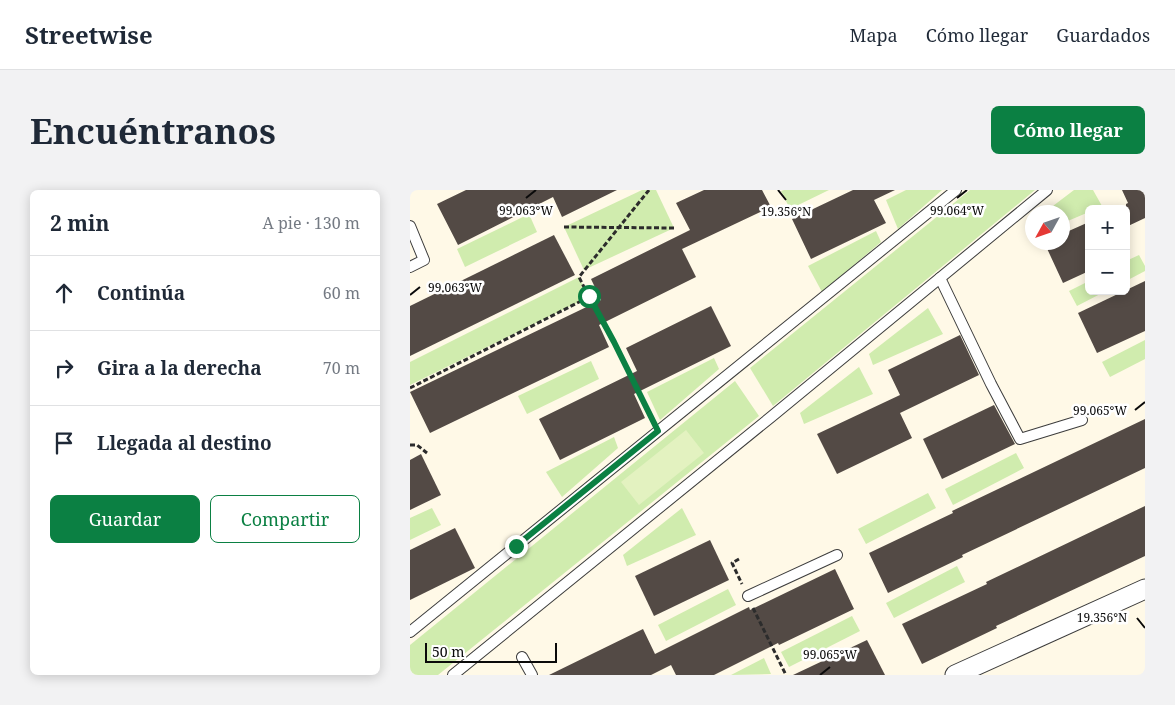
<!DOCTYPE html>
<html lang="es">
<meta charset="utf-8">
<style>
:root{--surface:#fff;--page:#f2f2f3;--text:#1f2937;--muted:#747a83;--line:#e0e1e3;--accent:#0b8043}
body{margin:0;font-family:"Noto Serif",serif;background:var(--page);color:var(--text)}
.controls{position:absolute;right:15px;top:15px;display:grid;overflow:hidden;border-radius:8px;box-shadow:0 2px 12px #0003}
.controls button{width:45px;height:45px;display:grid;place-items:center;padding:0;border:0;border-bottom:1px solid var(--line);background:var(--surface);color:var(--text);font:25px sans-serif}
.compass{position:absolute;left:615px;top:15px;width:45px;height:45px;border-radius:50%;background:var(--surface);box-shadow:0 2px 12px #0003;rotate:230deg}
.scale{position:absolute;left:15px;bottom:12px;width:132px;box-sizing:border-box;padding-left:5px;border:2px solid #0a0a0a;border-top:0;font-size:14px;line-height:18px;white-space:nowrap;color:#0a0a0a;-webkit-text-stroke:4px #fff;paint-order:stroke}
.stop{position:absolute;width:15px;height:15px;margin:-11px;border:4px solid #0b8043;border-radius:50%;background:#fff}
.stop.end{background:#0b8043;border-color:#fff;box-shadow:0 1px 5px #0008}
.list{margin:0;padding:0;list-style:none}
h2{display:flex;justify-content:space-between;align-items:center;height:65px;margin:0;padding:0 20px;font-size:21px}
h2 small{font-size:16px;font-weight:400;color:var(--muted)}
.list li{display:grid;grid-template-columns:32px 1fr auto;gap:15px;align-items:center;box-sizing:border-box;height:75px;padding:0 20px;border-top:1px solid var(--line)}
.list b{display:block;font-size:19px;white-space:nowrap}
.list em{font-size:16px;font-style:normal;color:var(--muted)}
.actions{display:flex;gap:10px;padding:15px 20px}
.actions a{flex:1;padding:11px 0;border:1px solid var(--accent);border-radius:8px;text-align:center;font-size:18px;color:var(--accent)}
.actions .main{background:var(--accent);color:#fff}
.icon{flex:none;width:28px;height:28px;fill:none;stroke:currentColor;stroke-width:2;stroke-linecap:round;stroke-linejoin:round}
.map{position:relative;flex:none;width:735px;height:485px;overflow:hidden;border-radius:8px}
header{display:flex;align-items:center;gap:30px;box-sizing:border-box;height:70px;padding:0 25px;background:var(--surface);border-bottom:1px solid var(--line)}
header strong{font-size:24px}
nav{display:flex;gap:28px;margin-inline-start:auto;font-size:18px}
.intro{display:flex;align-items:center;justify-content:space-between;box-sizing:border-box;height:120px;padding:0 30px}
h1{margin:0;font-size:35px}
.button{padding:12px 22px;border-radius:8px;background:var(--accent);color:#fff;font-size:18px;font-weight:700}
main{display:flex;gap:30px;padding:0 30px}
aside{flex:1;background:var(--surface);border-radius:8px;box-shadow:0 2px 12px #0003}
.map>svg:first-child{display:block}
.green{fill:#d0ecae}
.pitch{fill:#e3f2c0}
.building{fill:#534a45}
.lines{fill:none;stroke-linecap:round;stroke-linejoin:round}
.lane-casing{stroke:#3d3d3d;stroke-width:12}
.street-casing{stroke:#3d3d3d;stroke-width:21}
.path{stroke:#2c2c2c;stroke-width:3;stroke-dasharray:5 2.5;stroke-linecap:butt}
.lane{stroke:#fff;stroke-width:10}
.street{stroke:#fff;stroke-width:19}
.route{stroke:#0b8043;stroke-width:6}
.ticks{fill:none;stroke:#0a0a0a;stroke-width:2}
.ticks-label{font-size:12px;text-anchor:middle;fill:#0a0a0a;stroke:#fff;stroke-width:5;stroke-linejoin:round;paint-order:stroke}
</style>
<header>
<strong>Streetwise</strong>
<nav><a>Mapa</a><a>Cómo llegar</a><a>Guardados</a></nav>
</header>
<div class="intro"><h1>Encuéntranos</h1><a class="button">Cómo llegar</a></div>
<main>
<aside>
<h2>2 min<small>A pie · 130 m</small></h2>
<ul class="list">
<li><svg class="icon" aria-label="ahead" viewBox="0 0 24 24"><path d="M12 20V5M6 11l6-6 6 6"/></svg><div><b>Continúa</b></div><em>60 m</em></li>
<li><svg class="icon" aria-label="right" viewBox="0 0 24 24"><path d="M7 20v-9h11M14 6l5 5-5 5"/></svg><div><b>Gira a la derecha</b></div><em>70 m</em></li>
<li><svg class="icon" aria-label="arrive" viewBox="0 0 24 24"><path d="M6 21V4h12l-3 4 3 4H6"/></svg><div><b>Llegada al destino</b></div></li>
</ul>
<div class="actions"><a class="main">Guardar</a><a>Compartir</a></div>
</aside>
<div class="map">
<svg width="735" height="485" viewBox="0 0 735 485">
<rect width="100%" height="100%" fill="#fff9e7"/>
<g class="green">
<polygon points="232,0 246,0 264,38 174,80 154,37"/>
<polygon points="374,0 419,0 380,19 371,1"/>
<polygon points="496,0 532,0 488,39 476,10"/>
<polygon points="560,0 625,0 363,216 340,178"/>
<polygon points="664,0 683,0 692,16 685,19 679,19 679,22 653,33 652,22 635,22"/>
<polygon points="119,24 127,42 55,77 47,59"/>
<polygon points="466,41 471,52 412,102 398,76"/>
<polygon points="729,65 735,76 735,81 716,91 716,71"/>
<polygon points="169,87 179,107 0,195 0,172"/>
<polygon points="679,91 679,101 696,101 667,116 659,101"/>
<polygon points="518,118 533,144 463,175 459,164"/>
<polygon points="735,150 735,169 700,187 692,172"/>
<polygon points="304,168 309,179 250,230 237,202"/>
<polygon points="181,171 189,189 117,224 108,206"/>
<polygon points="449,177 463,204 394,234 390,223"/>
<polygon points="325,191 349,226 28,485 0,485 0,455"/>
<polygon points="204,247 208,258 152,307 136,282"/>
<polygon points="606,263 614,278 543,315 535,299"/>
<polygon points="518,303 526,318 456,354 448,339"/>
<polygon points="22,318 31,335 0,350 0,328"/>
<polygon points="272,318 286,345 217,376 213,365"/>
<polygon points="547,376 555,392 484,428 476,413"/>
<polygon points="318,399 326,415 256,451 248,435"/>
<polygon points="442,426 450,441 379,477 371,462"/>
<polygon points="354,468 361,484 321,485"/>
</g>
<polygon class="pitch" points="276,240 294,263 229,315 211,292"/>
<g class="building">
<polygon points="56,0 207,0 152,27 143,7 48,55 27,14"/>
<polygon points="294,0 352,0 361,17 272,59 286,87 189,135 199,157 20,243 0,202 191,110 181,89 280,40 266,13"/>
<polygon points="443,0 485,0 464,10 476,33 401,69 382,29"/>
<polygon points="712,0 735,0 735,28 716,37 716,14 718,13"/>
<polygon points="679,32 679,81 653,93 634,52 652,52 652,44"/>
<polygon points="144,45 165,85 0,166 0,116"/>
<polygon points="735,91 735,141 687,163 668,123"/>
<polygon points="301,116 321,156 224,204 235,228 150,270 129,229 227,181 216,158"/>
<polygon points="550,145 569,185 490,223 502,248 427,284 407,244 490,205 478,180"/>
<polygon points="584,215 605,254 532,289 513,249"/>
<polygon points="735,229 735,278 552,365 553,367 478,403 459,363 543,323 542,321"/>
<polygon points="11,264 31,305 0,320 0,270"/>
<polygon points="735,316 735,366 586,436 587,438 512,474 492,434 577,394 576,392"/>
<polygon points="45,338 65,378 0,410 0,360"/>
<polygon points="300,350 319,390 244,426 225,386"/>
<polygon points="425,379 444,419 369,455 368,453 304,485 266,485 261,475 241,485 139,485 233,439 245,464 339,417 340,420"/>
<polygon points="457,450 475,485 383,485"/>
</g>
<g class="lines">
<g class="lane-casing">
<g id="lane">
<polyline points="0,36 14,70 0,77"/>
<polyline points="530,88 581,194 610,249 672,230"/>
<polyline points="338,406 427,365"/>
<polyline points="0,442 546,0"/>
<polyline points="112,467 122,485"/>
<polyline points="43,485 361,227 637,0"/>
</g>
</g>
<g class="street-casing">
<polyline id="street" points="545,485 735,399"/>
</g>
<g class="path">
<polyline points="154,37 264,38"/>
<polyline points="179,107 204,152 243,229"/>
<polyline points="0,198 179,107 169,87 239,0"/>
<polyline points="0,255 7,255 17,263"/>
<polyline points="329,369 322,373 332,394"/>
<polyline points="343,418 376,485"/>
</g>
<use href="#lane" class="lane"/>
<use href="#street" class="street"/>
</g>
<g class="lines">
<polyline class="route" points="106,356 248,241 204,152 179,106"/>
</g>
<path class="ticks" d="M368,0L376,10M116,8L126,0M547,8L557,0M0,105L10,97M725,220L735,212M727,428L735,438M410,485L420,477"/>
<g class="ticks-label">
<text x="116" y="25">99.063°W</text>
<text x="547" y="25">99.064°W</text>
<text x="376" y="26">19.356°N</text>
<text x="45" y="102">99.063°W</text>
<text x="690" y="225">99.065°W</text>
<text x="692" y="432">19.356°N</text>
<text x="420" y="469">99.065°W</text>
</g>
</svg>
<div class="controls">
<button>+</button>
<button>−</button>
</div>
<svg class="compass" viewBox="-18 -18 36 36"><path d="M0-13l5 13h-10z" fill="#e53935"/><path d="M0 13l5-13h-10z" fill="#747a83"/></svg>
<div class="scale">50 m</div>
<div class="stop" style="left:179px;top:106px"></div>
<div class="stop end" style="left:106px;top:356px"></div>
</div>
</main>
